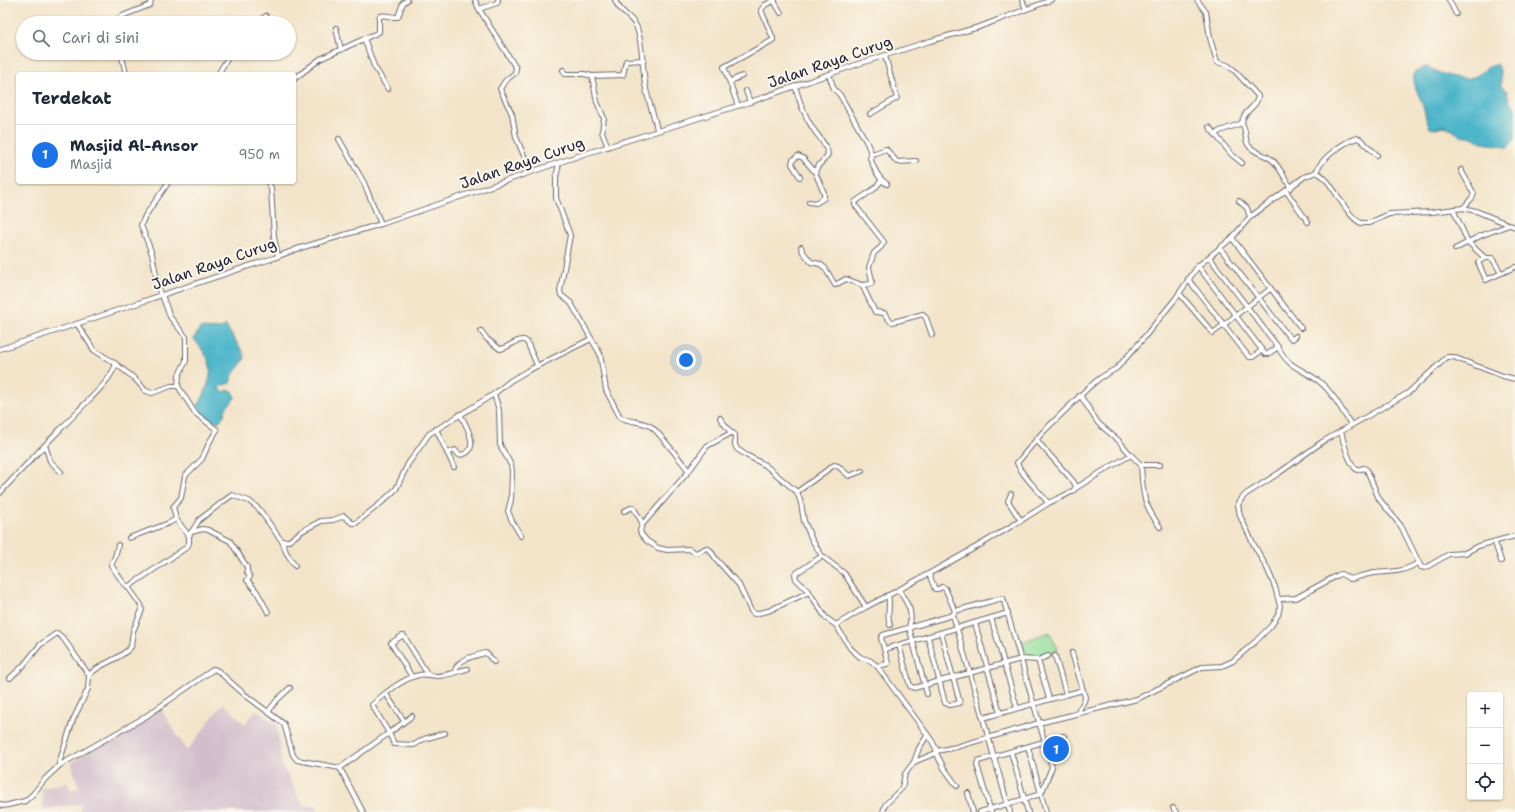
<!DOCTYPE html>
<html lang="id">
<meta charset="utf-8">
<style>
:root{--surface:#fff;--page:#f2f2f3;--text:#1f2937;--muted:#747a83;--line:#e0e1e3;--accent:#1a73e8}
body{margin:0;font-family:"Shantell Sans",sans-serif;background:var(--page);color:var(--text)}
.controls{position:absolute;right:12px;bottom:12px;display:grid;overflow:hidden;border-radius:4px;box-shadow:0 1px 3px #0004}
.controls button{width:36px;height:36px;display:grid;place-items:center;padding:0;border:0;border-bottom:1px solid var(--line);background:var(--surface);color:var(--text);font:20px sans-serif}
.you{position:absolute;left:686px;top:360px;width:14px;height:14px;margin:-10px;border:3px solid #fff;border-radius:50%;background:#1a73e8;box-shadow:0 0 0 6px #1a73e833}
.badge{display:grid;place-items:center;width:26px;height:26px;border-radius:50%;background:var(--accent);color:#fff;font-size:13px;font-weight:700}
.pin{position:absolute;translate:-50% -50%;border:2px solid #fff;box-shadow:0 1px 4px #0006}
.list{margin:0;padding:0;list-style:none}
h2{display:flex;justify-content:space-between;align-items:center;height:52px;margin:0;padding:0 16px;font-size:17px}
h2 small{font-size:13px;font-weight:400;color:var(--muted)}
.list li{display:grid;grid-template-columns:26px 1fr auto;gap:12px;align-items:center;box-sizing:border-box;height:60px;padding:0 16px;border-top:1px solid var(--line)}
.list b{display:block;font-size:15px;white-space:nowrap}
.list p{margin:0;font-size:13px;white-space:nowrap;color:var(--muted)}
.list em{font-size:13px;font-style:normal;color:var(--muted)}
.icon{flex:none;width:22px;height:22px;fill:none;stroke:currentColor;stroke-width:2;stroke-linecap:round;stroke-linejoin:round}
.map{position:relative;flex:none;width:1515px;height:812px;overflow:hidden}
.search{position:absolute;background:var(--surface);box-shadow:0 1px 3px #0004;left:16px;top:16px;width:280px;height:44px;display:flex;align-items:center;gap:10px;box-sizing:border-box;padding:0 14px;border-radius:22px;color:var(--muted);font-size:15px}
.panel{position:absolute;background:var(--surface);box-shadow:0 1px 3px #0004;left:16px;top:72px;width:280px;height:112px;border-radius:4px}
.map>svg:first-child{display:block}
.industrial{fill:#d1bdcb}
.green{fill:#92dd9a;stroke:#5a806a}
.water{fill:#4bb5c9;stroke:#366c82}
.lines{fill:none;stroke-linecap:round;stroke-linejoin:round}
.minor-casing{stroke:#6b666d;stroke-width:6}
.minor{stroke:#fff;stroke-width:4}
.labels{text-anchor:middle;stroke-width:4;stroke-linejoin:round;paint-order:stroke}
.street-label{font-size:15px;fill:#22223b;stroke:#fbf7ec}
</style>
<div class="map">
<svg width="1515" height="812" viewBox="0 0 1515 812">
<rect width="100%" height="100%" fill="#fbf7ec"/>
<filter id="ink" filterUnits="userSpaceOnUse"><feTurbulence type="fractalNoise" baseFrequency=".025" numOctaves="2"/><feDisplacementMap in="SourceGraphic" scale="8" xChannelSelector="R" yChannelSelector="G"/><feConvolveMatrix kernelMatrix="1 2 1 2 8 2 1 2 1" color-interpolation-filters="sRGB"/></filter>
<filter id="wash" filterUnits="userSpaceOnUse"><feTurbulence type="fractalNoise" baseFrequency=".012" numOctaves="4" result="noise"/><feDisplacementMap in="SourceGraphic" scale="16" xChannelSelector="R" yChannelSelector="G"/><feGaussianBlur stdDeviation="0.9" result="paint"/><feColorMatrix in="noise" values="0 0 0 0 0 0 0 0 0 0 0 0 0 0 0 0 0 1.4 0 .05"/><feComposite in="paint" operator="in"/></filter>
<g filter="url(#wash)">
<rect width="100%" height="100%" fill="#f3e4c9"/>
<polygon class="industrial" points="223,703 245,724 256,710 277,725 282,765 303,805 316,805 320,812 81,812 80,804 43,809 42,788 67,782 71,790 79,788 71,762 136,727 161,709 187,751"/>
<polygon class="green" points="1050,632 1058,651 1022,660 1018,643"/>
<g class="water">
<path d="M1496,64C1502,70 1501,78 1501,86L1507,91L1509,101L1514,106L1515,110V138L1508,147H1505L1502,145L1487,144L1469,136H1461L1448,127L1442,126L1434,129L1430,128C1426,121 1426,117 1424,110C1421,97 1412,86 1414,73L1425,67C1432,68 1436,72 1443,74C1462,80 1475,82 1488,66H1492Z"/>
<path d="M225,325L243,352L245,358C239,369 233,370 230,383L221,386L219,388L223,392L229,390L233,391L235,398L226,408L224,415L219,422L213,421L197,411C197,405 201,402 203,397C215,368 213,363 194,339L200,328L221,329Z"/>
</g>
</g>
<g filter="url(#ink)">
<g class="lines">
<g class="minor-casing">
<g id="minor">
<polyline points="475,0 479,9 516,68 515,73 505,81 500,89 512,114 516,137 531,172"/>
<path d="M615,0C619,13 633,16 637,28C643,46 642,64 645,83C647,99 654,114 657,130"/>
<polyline points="1022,0 1026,9"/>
<path d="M1197,0L1206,12L1210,38L1217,62L1227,65L1234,70L1258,96C1258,107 1242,111 1242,123"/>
<polyline points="1449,0 1456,14"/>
<polyline points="774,1 781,13"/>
<polyline points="479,9 497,3 498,0"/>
<polyline points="113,23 122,16 150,5 151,0"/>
<polyline points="256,23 266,16"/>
<polyline points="336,28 341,50"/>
<polyline points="364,38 374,66 388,89"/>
<polyline points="121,53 126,74"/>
<polyline points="563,70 565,74 584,74 592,76"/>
<polyline points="218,74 231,53"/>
<polyline points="829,75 834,89 840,95 867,143 871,153 875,153 886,149 897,162 916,161"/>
<path d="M294,79L320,59L379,32V18L380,16C387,14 392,18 398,17L403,3L407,0"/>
<polyline points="730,83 724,67 773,40 773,38 761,10 765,5 775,0"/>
<path d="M795,86C799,100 804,115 812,127C818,137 826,143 828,154C825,161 817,164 815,172L824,193V198L816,203L809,202"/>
<polyline points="746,91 750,102"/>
<polyline points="738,106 730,83 733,80 742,76"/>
<polyline points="870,114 897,98 885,56"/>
<polyline points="1209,127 1215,134"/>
<polyline points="339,139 364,183 381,224"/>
<polyline points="608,147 602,132 604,118 597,102 592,76 623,75 626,61 644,60"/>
<path d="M872,154L870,158C874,167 877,178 887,184"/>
<path d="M559,163L556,178V198L570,235L560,291L561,295L571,303L600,354L606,390L620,417C628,422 641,421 650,426C657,429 682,463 689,471"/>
<path d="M1242,163L1231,154L1215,134L1220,131L1242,123C1247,131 1244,141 1249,146C1255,153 1264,154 1271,159C1279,165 1285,179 1291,188"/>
<polyline points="1461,170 1474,194 1472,198 1463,208"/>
<path d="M1316,172C1333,179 1343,214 1361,223H1369L1389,214L1432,212L1463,208L1476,211L1515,227"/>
<polyline points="800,177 792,164 793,160 798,156 803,158 815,172"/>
<polyline points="268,182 271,188 274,237 278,256"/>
<polyline points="1286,191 1308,222"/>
<polyline points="1239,201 1247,208 1250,217"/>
<polyline points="1453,209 1468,242 1485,258 1492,258 1501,273"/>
<polyline points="1232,238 1301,328"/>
<polyline points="801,247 803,252 811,262 820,264 825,268 835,285 846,279 862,285 871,284 872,281 869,267 874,253 881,247 884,242 855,205 855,202 874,189 882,180"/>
<polyline points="1220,248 1289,337 1292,339 1296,336"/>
<polyline points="1455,249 1480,236 1509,225"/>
<path d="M1209,257L1278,347C1289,369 1302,368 1320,382C1333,393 1342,410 1351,425"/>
<polyline points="1485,258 1478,262 1486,280 1515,267"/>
<polyline points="1198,266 1265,354 1268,354 1278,347"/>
<polyline points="1188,279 1249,357 1253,357 1262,350"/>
<polyline points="862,285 875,312 884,313 890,321 893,322 923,314 926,318 932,335"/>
<polyline points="1179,293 1213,333 1270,289"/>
<polyline points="160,295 152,254 141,225 145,216 166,186 168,182"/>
<polyline points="162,295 170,317 186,337 186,361 179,375 178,386 195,413 217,430 210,441 202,459 185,476 181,498 173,507 176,519 189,536"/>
<path d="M481,331L487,339L500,349C509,348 515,339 524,340L527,342L537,365"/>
<path d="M0,349C92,320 182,287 274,258L297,249L381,224L454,199L531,172L581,155L750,102L858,64L930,41L979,27L1051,0"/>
<polyline points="116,364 134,378 146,391 152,393 171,386 178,386"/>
<polyline points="494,394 499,410 500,445 511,465 512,471 511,500 508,511 512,521 521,536"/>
<polyline points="1080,395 1098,423 1118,440 1131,455"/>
<polyline points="720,418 731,433"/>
<polyline points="436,429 454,467"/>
<path d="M1341,431C1343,441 1349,464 1357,470L1364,468L1367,470L1379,499L1401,526L1421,567L1425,568L1449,554L1465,553L1478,546L1515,536"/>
<path d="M1037,439L1017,463C1024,479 1038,489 1048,503"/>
<polyline points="45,445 50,461 61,472"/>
<path d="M447,453L455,450L459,455C482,453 467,426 460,414"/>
<path d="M1141,465C1143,494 1142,502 1160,527"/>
<polyline points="1076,488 1103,471 1131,455 1141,465 1160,465"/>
<polyline points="797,492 834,465 838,466 849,476 862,471"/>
<path d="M0,493C25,465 52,438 78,411C91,397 109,383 116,364L94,350L77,324"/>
<polyline points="1011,494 1008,501 1021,521"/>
<polyline points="624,511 633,507 643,524"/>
<polyline points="191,532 203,529 208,530 230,541 247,567 247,572 250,577 247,580 257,592 268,612"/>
<polyline points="129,538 169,523 176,519"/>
<polyline points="282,541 286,552 295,566"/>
<polyline points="1495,543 1501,561"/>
<polyline points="118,545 115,557 111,565 122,581 128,587"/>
<polyline points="929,574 935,589 938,589 942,587 945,588 955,611"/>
<path d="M899,590C907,604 914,610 909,627L927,694"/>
<polyline points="809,592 796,579 795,574 822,556"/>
<path d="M888,595C891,607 886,613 890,625"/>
<path d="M1279,599L1296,598L1338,575L1341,574L1350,579C1358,577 1367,574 1375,573C1394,571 1401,573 1418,563"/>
<polyline points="953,615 1010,812"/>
<polyline points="991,618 1017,708"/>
<polyline points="975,623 1000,713"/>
<polyline points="836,625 866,607"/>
<polyline points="928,637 945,703 950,705 960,703 941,633"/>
<polyline points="899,645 910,686 914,688 1021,659 1038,660 1048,656"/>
<polyline points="885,649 1008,613"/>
<path d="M1072,653L1085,697C1085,703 1079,707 1078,713"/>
<polyline points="1055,656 1066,694"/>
<polyline points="1038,660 1049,699"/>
<polyline points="877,666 887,664 888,663 881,638 883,635 953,615 955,611 1003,598 1052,767 1041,794 1046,812"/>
<path d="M455,672C456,659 475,656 485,653L487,654L494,662"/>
<polyline points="412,677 391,643 402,636 404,636 428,675"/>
<polyline points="10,678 23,666 40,645 57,633 63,638 89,675"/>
<polyline points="386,694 404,721"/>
<polyline points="268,712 277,700 290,688"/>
<polyline points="412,716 389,733 394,744 414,745 424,739 445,733"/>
<polyline points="983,718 1083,690"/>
<polyline points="927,734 932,741 937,751"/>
<polyline points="1011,752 1028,812"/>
<polyline points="936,753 944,768 957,786"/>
<polyline points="914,762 936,753 937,751 956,747 1039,723 1137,699 1202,667 1222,666 1233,661 1255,642 1271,626 1278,615 1280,606 1275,587 1267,568 1254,545 1240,516 1238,505 1242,498 1246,494 1279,473 1322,442 1408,393 1447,357 1453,357 1503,376 1515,379"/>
<path d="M60,765L59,763L73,720L88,689L89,675C100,663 120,660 131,647L133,631L142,610L141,605L128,587L187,547L189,543V536L199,520L232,495L249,501L259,509L278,536L282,541H289L302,531L321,521L333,520L344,516L352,523H356L381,503L396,489L408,464L429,434L494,394L510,381L527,371L591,339"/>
<polyline points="340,768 363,812"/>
<polyline points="968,793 973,812"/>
<path d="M0,804L3,806L8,805L25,801L33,794L45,779L60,765L145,717L214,669L218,671L244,694L284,724L293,755L297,760L340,768L389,733L372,705C383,694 404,678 419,675C425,673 431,676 437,676C447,676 458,671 467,669"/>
<polyline points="1173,808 1176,812"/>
<path d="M883,812L885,805L902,788L905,774L914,762L919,748L927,736V734L877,666L871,661L860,657L850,648L836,625L826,618L809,592L768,611L754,614L751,611L739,585L716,559L710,550L706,548L696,553L689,549L667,550L658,548L647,541L641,534L640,531L642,525L689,471L707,446L731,433H733L735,435V445L737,449L746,455L765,465L797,492L801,503L804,521L812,540L822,556L844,573L866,607C928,575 988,542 1047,504C1055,499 1066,496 1074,490L1076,486L1073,481L1039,443L1037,439L1042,433L1088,388L1100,378L1117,368L1142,340L1176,298L1198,266L1232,238L1250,217L1304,177L1316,172C1321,159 1343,142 1357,138L1360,139L1377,155"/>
<polyline points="980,812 1041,794 1028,747"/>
<polyline points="991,812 977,765 978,761 1064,736"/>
</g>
</g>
<use href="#minor" class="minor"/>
</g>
</g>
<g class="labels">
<g class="street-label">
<text transform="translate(830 62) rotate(-19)" y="5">Jalan Raya Curug</text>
<text transform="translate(522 163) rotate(-19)" y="5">Jalan Raya Curug</text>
<text transform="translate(214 264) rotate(-19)" y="5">Jalan Raya Curug</text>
</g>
</g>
</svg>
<div class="controls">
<button>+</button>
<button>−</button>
<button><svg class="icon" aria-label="locate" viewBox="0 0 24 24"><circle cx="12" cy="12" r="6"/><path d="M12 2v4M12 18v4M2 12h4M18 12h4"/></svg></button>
</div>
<div class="you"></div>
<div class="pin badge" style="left:1056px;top:749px">1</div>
<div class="search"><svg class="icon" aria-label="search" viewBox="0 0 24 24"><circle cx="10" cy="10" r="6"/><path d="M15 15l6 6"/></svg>Cari di sini</div>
<section class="panel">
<h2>Terdekat<small></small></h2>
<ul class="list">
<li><span class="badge">1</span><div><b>Masjid Al-Ansor</b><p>Masjid</p></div><em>950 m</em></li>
</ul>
</section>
</div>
